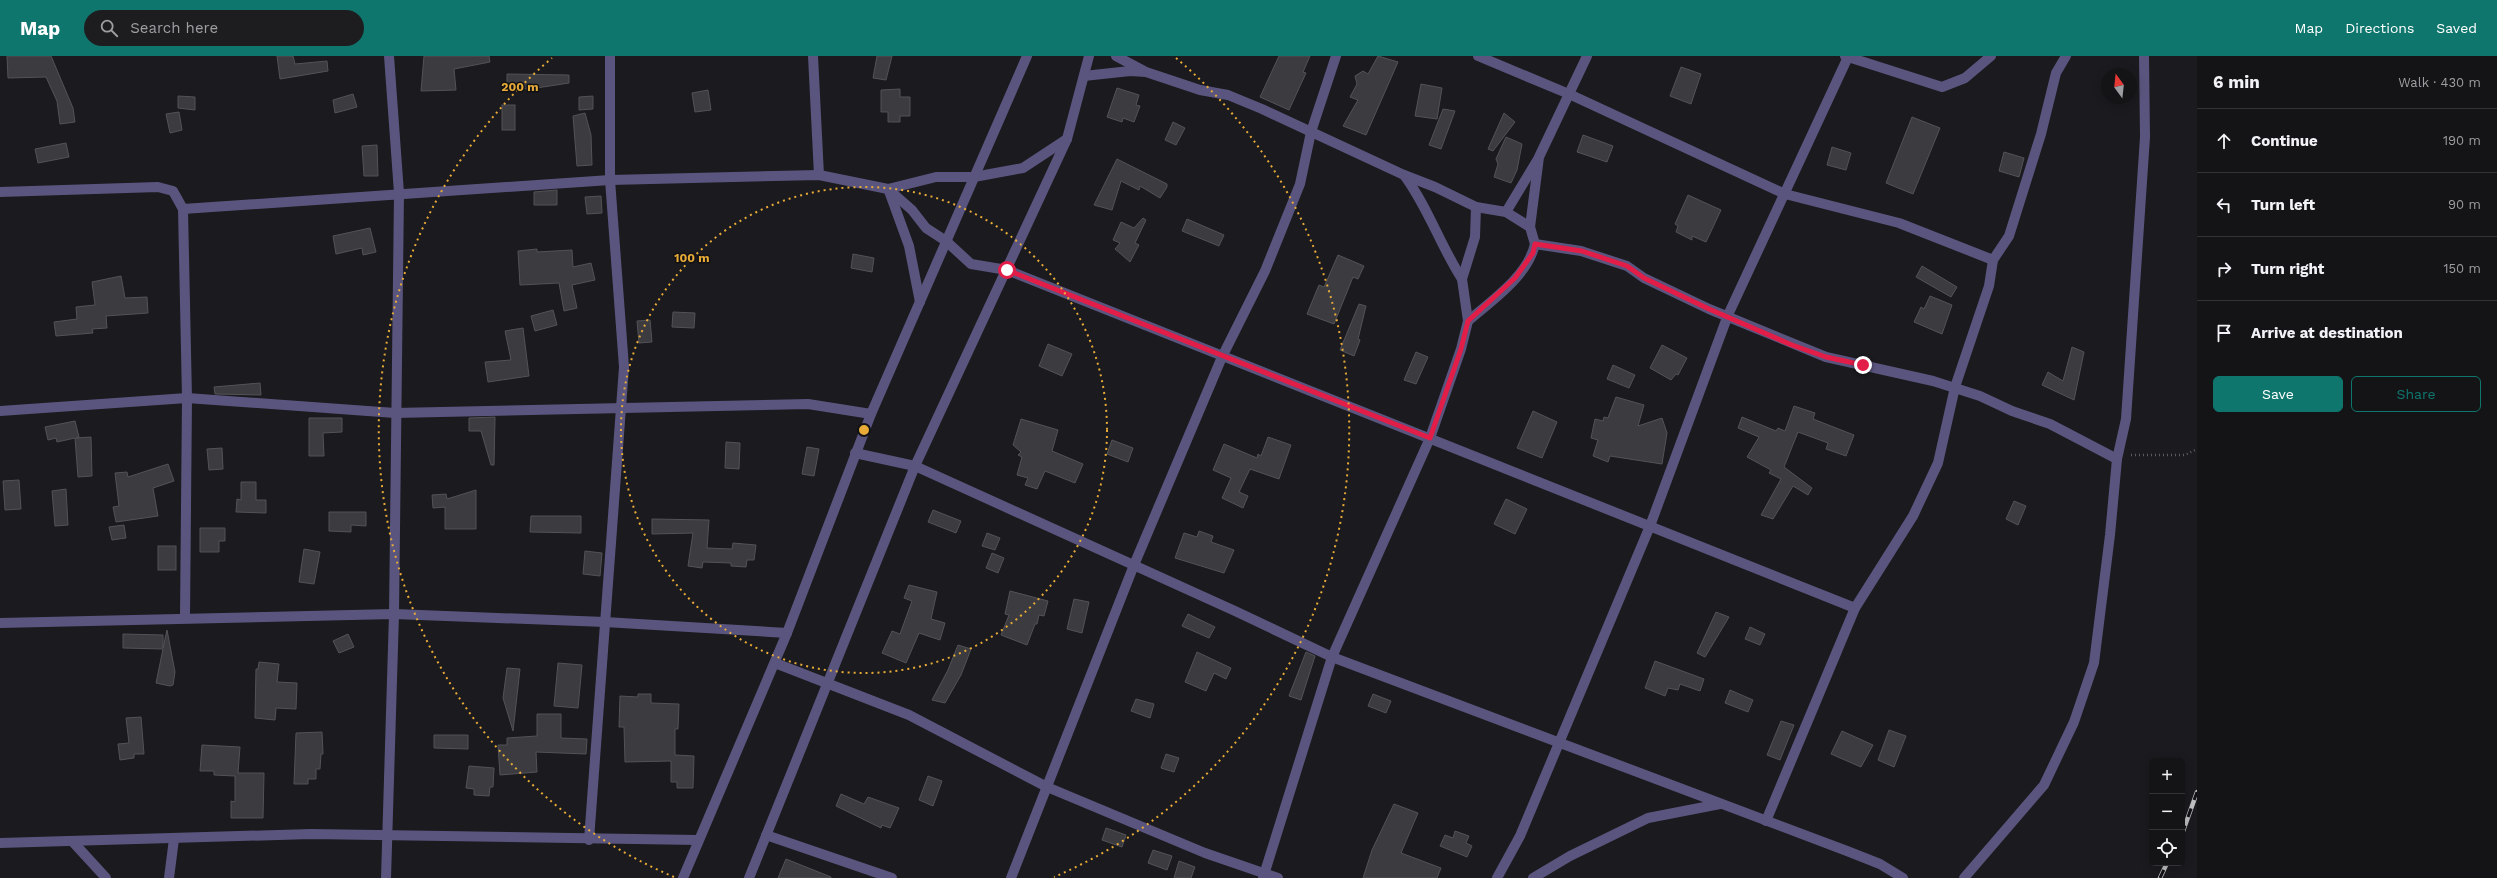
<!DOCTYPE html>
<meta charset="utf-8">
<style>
:root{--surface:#141416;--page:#1d1d1f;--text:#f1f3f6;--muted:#9d9ea1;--line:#333335;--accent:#0f766e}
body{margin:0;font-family:"Work Sans",sans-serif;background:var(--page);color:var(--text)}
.controls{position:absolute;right:12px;bottom:12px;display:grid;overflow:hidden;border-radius:6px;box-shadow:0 2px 10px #0003}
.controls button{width:36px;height:36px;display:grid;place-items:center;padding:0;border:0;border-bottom:1px solid var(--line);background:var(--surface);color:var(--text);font:20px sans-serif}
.compass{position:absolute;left:2101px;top:12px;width:36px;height:36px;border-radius:50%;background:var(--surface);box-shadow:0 2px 10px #0003;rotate:345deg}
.stop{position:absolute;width:12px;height:12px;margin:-9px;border:3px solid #e11d48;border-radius:50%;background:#fff}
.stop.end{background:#e11d48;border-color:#fff;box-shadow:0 1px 4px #0008}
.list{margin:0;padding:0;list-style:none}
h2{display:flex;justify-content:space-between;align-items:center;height:52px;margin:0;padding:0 16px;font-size:17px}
h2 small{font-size:13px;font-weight:400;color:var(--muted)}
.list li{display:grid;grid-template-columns:26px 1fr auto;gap:12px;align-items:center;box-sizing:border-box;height:64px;padding:0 16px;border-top:1px solid var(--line)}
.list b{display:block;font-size:15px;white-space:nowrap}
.list em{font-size:13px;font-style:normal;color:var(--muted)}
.actions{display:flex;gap:8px;padding:12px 16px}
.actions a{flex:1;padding:9px 0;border:1px solid var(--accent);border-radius:6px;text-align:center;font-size:14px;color:var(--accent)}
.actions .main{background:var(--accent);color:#fff}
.icon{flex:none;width:22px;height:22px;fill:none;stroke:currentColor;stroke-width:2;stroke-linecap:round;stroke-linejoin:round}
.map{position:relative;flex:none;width:2197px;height:822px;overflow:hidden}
header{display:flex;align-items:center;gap:24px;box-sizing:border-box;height:56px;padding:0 20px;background:var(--accent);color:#fff}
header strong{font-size:19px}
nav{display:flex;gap:22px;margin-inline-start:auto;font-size:14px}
.search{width:280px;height:36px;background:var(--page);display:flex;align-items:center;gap:10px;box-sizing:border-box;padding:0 14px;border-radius:22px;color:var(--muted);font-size:15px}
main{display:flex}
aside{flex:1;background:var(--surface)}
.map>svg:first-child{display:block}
.building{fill:#3c3c40;stroke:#535357}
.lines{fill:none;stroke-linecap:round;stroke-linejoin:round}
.path{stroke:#5a595c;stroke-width:2.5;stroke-dasharray:1 3;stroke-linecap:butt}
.minor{stroke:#5a557e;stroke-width:10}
.rail-casing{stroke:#bfbfc1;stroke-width:4.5}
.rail{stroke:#121115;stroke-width:3;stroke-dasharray:9;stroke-linecap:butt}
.route{stroke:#e11d48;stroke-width:5}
.ring{fill:none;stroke:#e8ab37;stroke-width:2;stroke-dasharray:2 4}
.centre{fill:#e8ab37;stroke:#121115;stroke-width:2}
.ring-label{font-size:12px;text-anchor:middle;font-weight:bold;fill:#e8ab37;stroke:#121115;stroke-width:3;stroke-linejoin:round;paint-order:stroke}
</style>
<header>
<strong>Map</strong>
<div class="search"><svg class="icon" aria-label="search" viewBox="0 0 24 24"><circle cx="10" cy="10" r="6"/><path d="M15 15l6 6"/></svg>Search here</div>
<nav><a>Map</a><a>Directions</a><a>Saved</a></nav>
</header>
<main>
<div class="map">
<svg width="2197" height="822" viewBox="0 0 2197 822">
<rect width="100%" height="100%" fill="#1b1a1e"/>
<g class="building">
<polygon points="7,0 51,0 73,52 75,66 60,68 57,45 46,21 8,22"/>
<polygon points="277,0 293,0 295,8 327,5 328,15 280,23"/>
<polygon points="424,0 489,0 490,6 454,13 456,34 421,35"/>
<polygon points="877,0 892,0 886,24 873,22"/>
<polygon points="1279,0 1310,0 1303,16 1306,17 1289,54 1260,41"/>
<polygon points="1378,0 1398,6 1366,79 1343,70 1358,44 1350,41 1357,28 1355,20 1363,15 1368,18"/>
<polygon points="1681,11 1701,18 1691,48 1670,40"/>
<polygon points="507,18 569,19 569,27 530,33 507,32"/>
<polygon points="1421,28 1442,32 1437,63 1415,60"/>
<polygon points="1117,32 1139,39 1136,49 1140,50 1134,66 1123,62 1122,66 1107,61"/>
<polygon points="900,33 900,41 910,41 910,60 900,60 900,66 888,66 888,56 881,56 881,34"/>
<polygon points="708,34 711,54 695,56 692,37"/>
<polygon points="353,38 357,51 335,57 333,44"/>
<polygon points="178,40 195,41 195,54 178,52"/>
<polygon points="593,40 593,53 579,54 579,41"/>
<rect x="502" y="49" width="13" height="25"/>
<polygon points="1443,53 1455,55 1441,93 1429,89"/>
<polygon points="179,56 182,74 170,77 166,58"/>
<polygon points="585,57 591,79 592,109 577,110 573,60"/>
<polygon points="1504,57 1515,66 1493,95 1488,93"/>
<polygon points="1912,61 1940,72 1913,138 1886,127"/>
<polygon points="1173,66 1185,72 1176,89 1165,84"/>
<polygon points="1583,79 1613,90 1607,106 1577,96"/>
<polygon points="1506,81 1522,88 1517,114 1511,127 1494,121 1498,108 1496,103"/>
<polygon points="66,87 69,101 38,107 35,93"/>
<polygon points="377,89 378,120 364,120 362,90"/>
<polygon points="1832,91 1851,97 1846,114 1827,109"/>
<polygon points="2004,96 2024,102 2019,121 1999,115"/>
<polygon points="1117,103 1167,128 1167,131 1160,142 1140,130 1139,134 1121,125 1112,154 1094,149"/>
<polygon points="557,134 557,149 534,149 534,136"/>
<polygon points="1688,139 1721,154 1706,186 1692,180 1692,184 1676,176 1678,170 1675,168"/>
<polygon points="601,140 602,157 587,158 585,141"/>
<polygon points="1143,162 1146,164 1135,187 1139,189 1130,206 1115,193 1120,187 1113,184 1121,166 1134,172"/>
<polygon points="1187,163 1224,179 1219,190 1182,175"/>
<polygon points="370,172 376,196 363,199 362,192 336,198 333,180"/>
<polygon points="537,193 537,196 572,194 573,211 591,207 595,224 572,229 577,252 564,255 559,227 520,229 518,195"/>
<polygon points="853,198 874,202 872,216 851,212"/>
<polygon points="1338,199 1364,210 1358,223 1353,221 1334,268 1307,258 1319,229 1324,231"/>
<polygon points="1922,210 1957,231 1951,241 1916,221"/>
<polygon points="121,220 125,242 147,241 148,257 106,260 107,272 92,273 93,277 56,280 54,266 77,263 76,251 95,249 92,226"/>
<polygon points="1930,240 1952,249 1942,278 1914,266 1921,251 1924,253"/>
<polygon points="1359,248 1366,250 1358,283 1360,284 1354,300 1340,294"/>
<polygon points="553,254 557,269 535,275 531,260"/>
<polygon points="673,256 695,257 694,272 672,271"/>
<polygon points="650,264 652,286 639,287 637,265"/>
<polygon points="523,272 529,320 488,326 485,306 511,304 505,275"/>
<polygon points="1048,288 1072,298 1062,320 1039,310"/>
<polygon points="1662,289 1687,302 1678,319 1676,318 1671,324 1650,312"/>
<polygon points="2072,291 2084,296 2074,344 2042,329 2048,316 2063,325"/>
<polygon points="1416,296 1428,301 1416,328 1404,324"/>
<polygon points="1613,309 1635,319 1629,332 1607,323"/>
<polygon points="260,327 261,339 215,338 214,331"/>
<polygon points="1616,341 1644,349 1638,370 1662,362 1667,377 1662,408 1610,400 1608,406 1593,400 1598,384 1591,382 1595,363 1603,365 1604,361 1608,362"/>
<polygon points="1794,350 1815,357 1813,363 1854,379 1846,400 1826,393 1828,387 1798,376 1784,411 1812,432 1808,439 1793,430 1773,463 1761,459 1781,423 1769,417 1771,414 1747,401 1759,381 1738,372 1742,361 1776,375 1778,372 1785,375"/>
<polygon points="1533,355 1557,366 1542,402 1517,392"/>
<polygon points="495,361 494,409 491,409 481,375 469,375 469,362"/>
<polygon points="309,362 342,362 342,376 323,377 324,400 309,400"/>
<polygon points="1021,363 1058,374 1052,395 1083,408 1075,427 1045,415 1037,433 1025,429 1028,422 1017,419 1022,401 1018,399 1021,396 1013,389"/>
<polygon points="75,365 79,381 76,382 91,381 92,420 78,421 75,382 57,386 56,382 48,384 45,371"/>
<polygon points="1268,381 1291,389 1279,423 1250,413 1239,436 1248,440 1243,452 1222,442 1231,422 1213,414 1224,388 1257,402 1258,398 1261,400"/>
<polygon points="1112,384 1133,392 1128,406 1107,398"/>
<polygon points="726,386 740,387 739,413 725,412"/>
<polygon points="807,391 819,393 814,420 802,418"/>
<polygon points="222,392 223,413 209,414 207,393"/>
<polygon points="168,408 174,425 153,432 158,460 116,466 113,451 119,450 115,417 127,416 128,421"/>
<polygon points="19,424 21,453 5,454 3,425"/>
<polygon points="241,426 256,426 256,444 266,444 266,457 236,456 237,443 241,444"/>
<polygon points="66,433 68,469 55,470 52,435"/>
<polygon points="476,434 476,473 445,473 445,451 433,452 432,439 446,438 447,443"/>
<polygon points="1506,443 1527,453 1515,478 1494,468"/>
<polygon points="2014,445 2026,450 2018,469 2006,463"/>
<polygon points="933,454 961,465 956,477 928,466"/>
<polygon points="329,456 366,456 366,470 351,469 351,476 329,475"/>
<polygon points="531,460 581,460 581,477 530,476"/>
<polygon points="652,463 709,464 707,492 732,493 733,487 756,489 754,504 747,504 746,511 731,510 731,507 703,506 702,512 688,510 693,477 652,478"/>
<polygon points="124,469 126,482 112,484 109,471"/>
<polygon points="200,472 225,472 225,485 219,485 219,496 200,496"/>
<polygon points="1199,475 1213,480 1211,486 1234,494 1224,517 1175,502 1184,477 1197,481"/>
<polygon points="987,477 1000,482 995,494 982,490"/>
<rect x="158" y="490" width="18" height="24"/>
<polygon points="304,493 320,496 314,528 299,526"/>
<polygon points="585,495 602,497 600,520 583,518"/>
<polygon points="992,497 1004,502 998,517 986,512"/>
<polygon points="909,529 937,536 931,563 945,567 940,584 919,577 906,607 882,597 892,575 900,578 912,545 904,542"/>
<polygon points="1010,535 1048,545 1044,560 1039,559 1037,568 1035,568 1027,589 1001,579 1009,559 1005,558"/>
<polygon points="1074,543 1089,546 1082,577 1067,573"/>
<polygon points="1716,556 1729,561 1705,601 1697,597"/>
<polygon points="1188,558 1215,571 1209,582 1182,570"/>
<polygon points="1750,571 1765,578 1760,589 1745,583"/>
<polygon points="167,574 175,616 173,629 170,630 156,627 163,593 123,592 123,578 163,579 163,592"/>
<polygon points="348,578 354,591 339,597 333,585"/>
<polygon points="958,589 971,593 961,619 945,647 932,644 948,614"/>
<polygon points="1197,596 1231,612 1226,623 1214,617 1206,635 1185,626"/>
<polygon points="1306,596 1315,600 1301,644 1289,640"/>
<polygon points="1655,605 1704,623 1700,635 1680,628 1678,634 1668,632 1665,640 1645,632"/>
<polygon points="259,606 279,608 277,626 297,627 296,653 276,652 275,664 255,662 256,613 258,613"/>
<polygon points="558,607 582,609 578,652 554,650"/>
<polygon points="507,612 520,613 513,675 503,642"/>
<polygon points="1730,634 1753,644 1748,656 1725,647"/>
<polygon points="638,638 651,638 651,647 679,648 678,673 675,673 675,699 694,700 693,732 677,732 677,726 671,726 671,705 625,706 624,671 619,671 620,640 638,641"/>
<polygon points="1373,638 1391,645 1386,657 1368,650"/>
<polygon points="1136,643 1154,648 1150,662 1131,655"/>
<polygon points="537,658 561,658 561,682 587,683 586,698 536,696 537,716 500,719 498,689 507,689 507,682 537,680"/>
<polygon points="141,661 144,698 134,698 134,702 120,704 118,688 129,687 126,662"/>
<polygon points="1781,665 1794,669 1780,704 1767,699"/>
<polygon points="1889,674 1906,680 1894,711 1878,704"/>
<polygon points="1842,675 1873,689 1861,711 1831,698"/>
<polygon points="322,676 323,698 321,698 320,713 316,713 316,723 308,723 308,728 294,728 296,677"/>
<polygon points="434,679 468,679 468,693 434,692"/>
<polygon points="202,689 240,691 238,717 264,717 263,762 231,762 231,745 235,746 235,720 214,719 214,715 200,715"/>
<polygon points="1166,698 1179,702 1174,716 1161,712"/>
<polygon points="469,710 494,712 493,731 490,731 489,740 474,739 474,733 466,732"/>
<polygon points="928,720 942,725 933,750 919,744"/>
<polygon points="841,738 864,748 868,741 899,752 890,772 882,769 881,772 836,750"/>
<polygon points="1394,748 1418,757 1401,797 1441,812 1437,822 1363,822 1372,794"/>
<polygon points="1106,772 1126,779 1122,791 1102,784"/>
<polygon points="1455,775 1469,780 1466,787 1472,790 1467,801 1440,790 1445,779 1453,782"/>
<polygon points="1153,794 1172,800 1167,814 1148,807"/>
<polygon points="786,803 831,821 831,822 778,822"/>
<polygon points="1179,805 1195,811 1191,822 1174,822"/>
</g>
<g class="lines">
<polyline class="path" points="2131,399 2185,399 2197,393"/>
<g class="minor">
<polyline points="813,0 819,119"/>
<polyline points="1116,0 1144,15"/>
<polyline points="1478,0 1569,38 1785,138 1899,167 1993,204"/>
<polyline points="1845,0 1942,31 1965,22 1991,0"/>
<path d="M1084,20L1130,15L1146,16L1200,34L1228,39L1262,53L1404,119C1428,151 1440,189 1462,223"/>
<polyline points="1404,119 1435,131 1476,151 1506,156 1530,171 1535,188 1581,195 1627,210 1644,222 1709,253 1826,301 1933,325 1980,340 2012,355 2050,368 2117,403"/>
<polyline points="888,133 912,154 926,172 946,185 971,208 1007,214 1855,552"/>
<polyline points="889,135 909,190 920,246"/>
<polyline points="0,136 158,131 173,135 183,153 187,342 185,561"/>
<polyline points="183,153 610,124 819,119 888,133 936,121 974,121 1023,112 1067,83"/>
<polyline points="1506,156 1538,103"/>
<polyline points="1530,171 1539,101 1587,0"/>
<path d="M1468,265C1491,245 1528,220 1535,188"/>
<polyline points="0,355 187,342 395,357 808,348 871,358"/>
<polyline points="855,397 915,410 1235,555 1332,601 1847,795 1880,808 1903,822"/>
<polyline points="0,567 394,558 605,566 787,577"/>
<polyline points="775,607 909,659 1047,731 1205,797 1278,822"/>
<polyline points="1766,765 1855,552 1913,460 1938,407 1955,331 1989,230 1993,204 2009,180 2041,78 2056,17 2066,0"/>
<polyline points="766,779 892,822"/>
<polyline points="589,784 624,311 610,124 610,0"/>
<polyline points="73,786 106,822"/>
<polyline points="0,787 311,778 698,784"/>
<polyline points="169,822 174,783"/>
<polyline points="386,822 394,558 399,137 389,0"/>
<polyline points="683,822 787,577 871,358 1027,0"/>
<polyline points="749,822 915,410 1067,83 1089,0"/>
<polyline points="1011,822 1134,509 1222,301 1265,215 1300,128 1311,76 1336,0"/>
<polyline points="1263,822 1332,601 1430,382 1461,293 1468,265 1462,223 1475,181 1476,151"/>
<polyline points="1497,822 1520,780 1650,470 1728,259 1848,1"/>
<polyline points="1533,822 1570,800 1648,762 1720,748"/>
<polyline points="1964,822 2044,729 2074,666 2094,607 2110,479 2117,403 2126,363 2145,81 2144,0"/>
</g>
<g class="rail-casing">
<g id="rail">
<polyline points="2182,778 2197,736"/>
<polyline points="2160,822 2167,807"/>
</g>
</g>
<use href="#rail" class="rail"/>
</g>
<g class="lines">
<polyline class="route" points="1007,214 1430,382 1461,293 1468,265 1515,222 1533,197 1535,188 1582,195 1627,210 1644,222 1709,253 1792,289 1826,301 1863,309"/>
</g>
<g class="ring">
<circle cx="864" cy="374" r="243"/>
<path d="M674 821A486 486 0 0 1 552 2M1176 2A486 486 0 0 1 1054 821"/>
</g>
<circle cx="864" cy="374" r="6" class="centre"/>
<g class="ring-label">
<text x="520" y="35">200 m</text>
<text x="692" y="206">100 m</text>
</g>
</svg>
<div class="controls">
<button>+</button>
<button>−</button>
<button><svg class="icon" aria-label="locate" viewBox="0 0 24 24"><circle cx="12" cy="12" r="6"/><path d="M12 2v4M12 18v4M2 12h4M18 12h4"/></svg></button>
</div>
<svg class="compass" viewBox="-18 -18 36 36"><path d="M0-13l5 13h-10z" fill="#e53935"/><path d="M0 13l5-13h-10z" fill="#9d9ea1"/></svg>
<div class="stop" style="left:1007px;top:214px"></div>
<div class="stop end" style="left:1863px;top:309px"></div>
</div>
<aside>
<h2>6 min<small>Walk · 430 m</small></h2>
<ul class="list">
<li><svg class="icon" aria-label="ahead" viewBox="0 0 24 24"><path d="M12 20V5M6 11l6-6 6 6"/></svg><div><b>Continue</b></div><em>190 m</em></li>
<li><svg class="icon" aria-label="left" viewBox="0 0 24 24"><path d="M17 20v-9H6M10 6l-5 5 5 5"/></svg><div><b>Turn left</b></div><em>90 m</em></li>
<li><svg class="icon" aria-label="right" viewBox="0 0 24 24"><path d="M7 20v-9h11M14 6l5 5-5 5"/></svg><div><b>Turn right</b></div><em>150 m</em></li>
<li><svg class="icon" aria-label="arrive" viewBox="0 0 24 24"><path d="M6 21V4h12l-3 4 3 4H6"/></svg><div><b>Arrive at destination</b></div></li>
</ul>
<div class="actions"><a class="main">Save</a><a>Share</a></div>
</aside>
</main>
